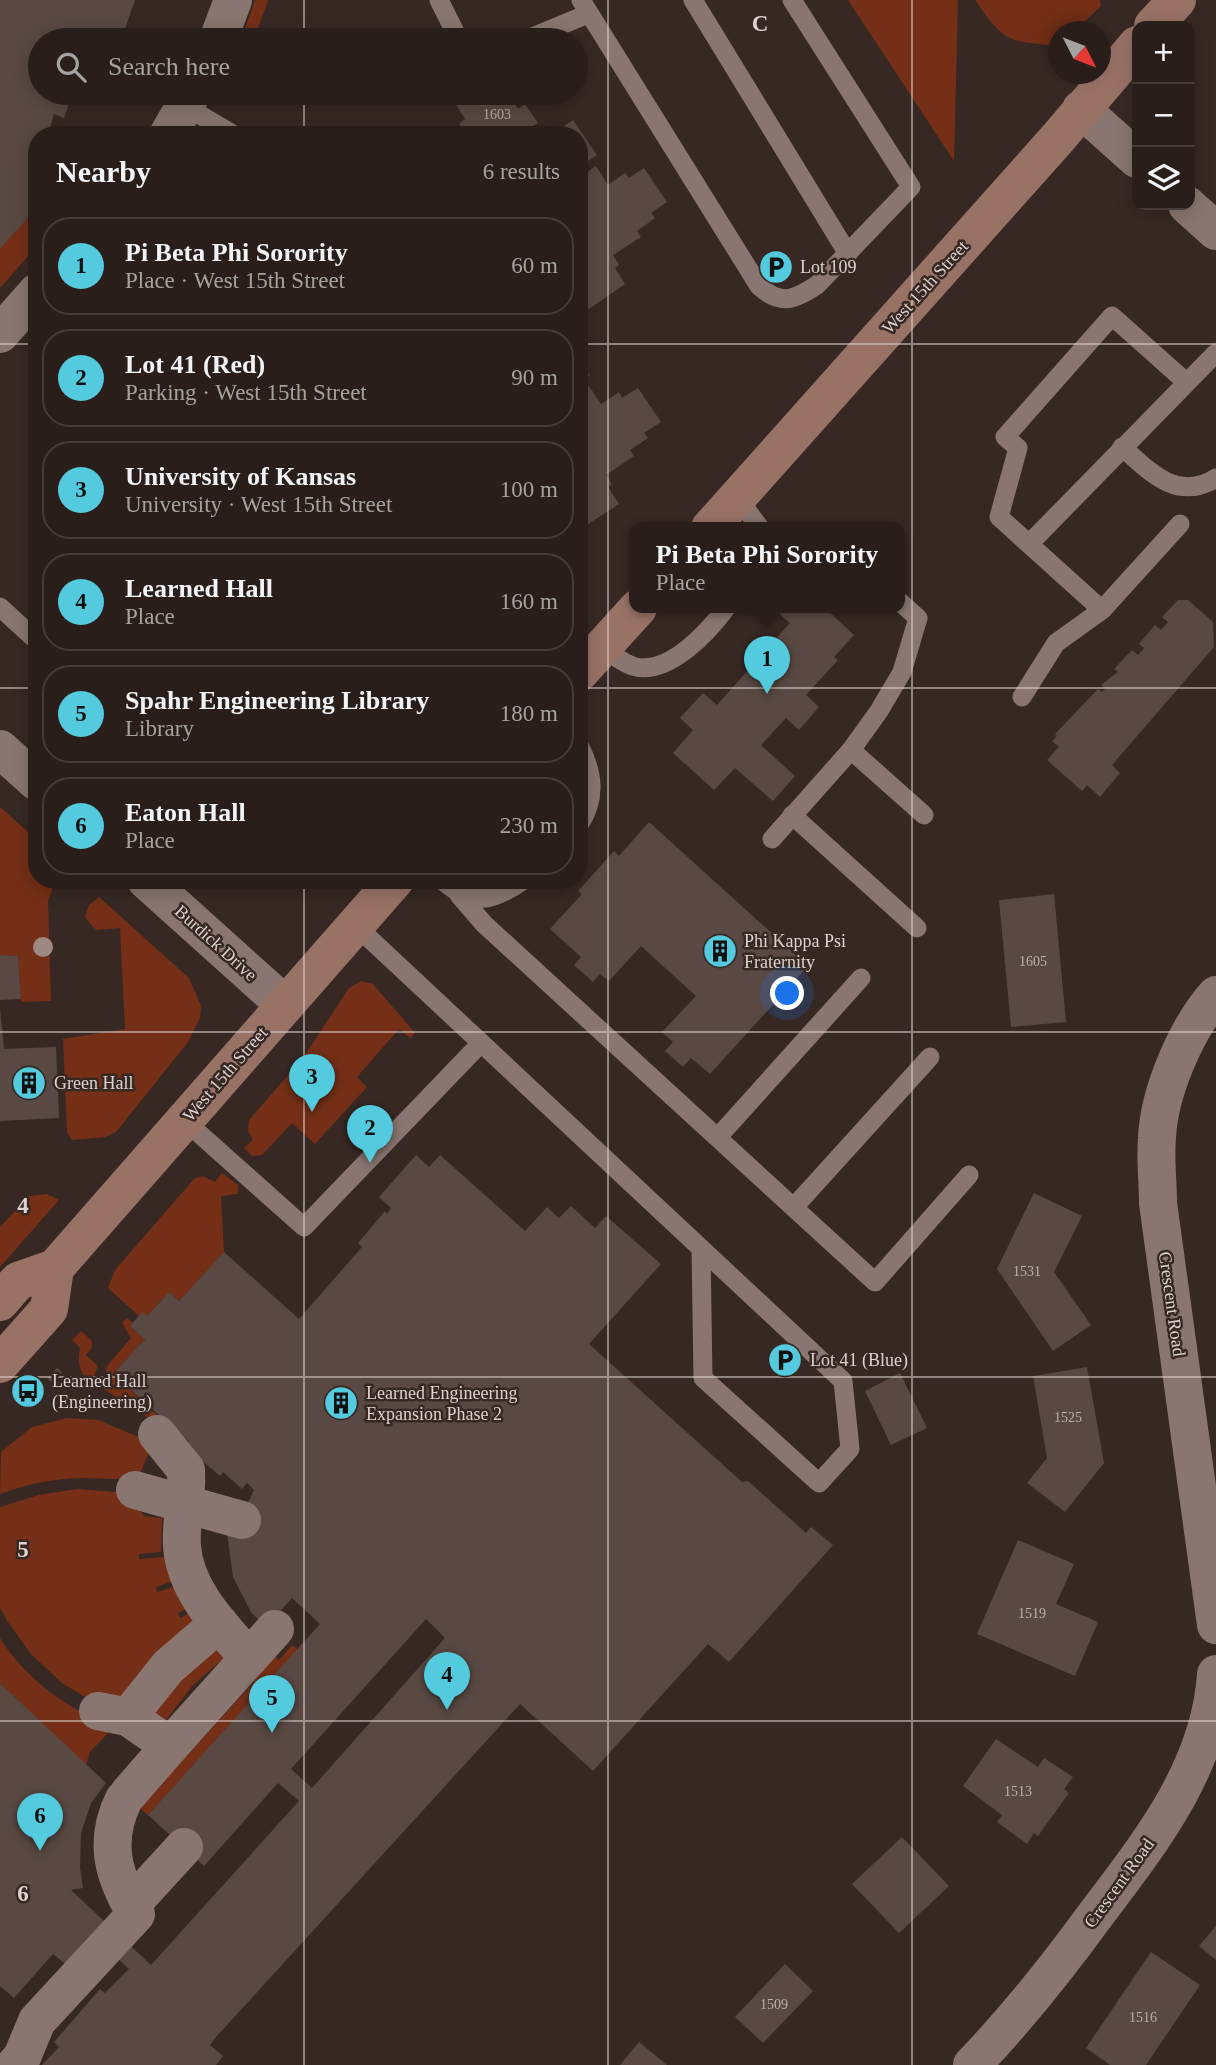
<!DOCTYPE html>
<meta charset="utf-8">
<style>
:root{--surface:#291e1a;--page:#352b27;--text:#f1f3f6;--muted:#a5a2a2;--line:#453c39;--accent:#54cade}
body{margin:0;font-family:"Times New Roman",serif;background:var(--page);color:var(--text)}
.controls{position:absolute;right:21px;top:21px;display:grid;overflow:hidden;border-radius:14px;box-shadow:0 4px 18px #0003}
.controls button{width:63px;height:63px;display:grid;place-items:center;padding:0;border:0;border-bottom:2px solid var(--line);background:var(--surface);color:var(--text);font:35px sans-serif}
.compass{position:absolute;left:1048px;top:21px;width:63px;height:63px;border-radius:50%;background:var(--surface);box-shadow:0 4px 18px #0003;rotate:132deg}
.you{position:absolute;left:788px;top:994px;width:24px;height:24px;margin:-18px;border:5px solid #fff;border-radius:50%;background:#1a73e8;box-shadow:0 0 0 10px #1a73e833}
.badge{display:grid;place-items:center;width:46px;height:46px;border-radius:50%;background:var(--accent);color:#111;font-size:23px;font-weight:700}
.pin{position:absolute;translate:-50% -58px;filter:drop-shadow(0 2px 4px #0008)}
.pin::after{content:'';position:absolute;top:37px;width:24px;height:21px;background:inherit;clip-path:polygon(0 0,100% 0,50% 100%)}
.popup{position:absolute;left:629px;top:522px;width:276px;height:91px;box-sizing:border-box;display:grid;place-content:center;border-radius:14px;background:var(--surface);filter:drop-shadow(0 2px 5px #0005);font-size:23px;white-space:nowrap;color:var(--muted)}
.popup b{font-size:26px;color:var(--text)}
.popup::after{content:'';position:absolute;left:50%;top:100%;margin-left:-14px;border:14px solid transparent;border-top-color:var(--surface)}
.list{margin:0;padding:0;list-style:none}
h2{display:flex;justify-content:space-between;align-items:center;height:91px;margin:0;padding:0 28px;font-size:30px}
h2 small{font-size:23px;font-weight:400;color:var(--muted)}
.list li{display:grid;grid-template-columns:46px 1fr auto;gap:21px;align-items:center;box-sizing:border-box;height:98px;margin:0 14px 14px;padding:0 14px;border:2px solid var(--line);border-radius:28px}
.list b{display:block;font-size:26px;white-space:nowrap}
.list p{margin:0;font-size:23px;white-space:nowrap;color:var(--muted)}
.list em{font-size:23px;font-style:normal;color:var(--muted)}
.icon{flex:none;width:38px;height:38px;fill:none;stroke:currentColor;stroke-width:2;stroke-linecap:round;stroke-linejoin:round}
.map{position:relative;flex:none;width:1216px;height:2065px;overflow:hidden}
.search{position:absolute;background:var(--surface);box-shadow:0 4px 18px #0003;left:28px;top:28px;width:560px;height:77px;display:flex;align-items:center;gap:18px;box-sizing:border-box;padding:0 24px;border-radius:38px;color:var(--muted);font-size:26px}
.panel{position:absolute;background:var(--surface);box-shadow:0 4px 18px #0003;left:28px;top:126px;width:560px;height:763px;border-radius:28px}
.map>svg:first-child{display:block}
.green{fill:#752f16}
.building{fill:#5a4943;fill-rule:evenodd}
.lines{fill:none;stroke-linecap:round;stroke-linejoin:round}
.lane{stroke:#897670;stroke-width:19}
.street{stroke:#897670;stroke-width:38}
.secondary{stroke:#997266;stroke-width:38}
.tree{fill:#9d8882}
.grid{fill:none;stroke:#ddd2cf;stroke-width:2;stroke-opacity:0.55}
.labels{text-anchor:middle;stroke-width:5;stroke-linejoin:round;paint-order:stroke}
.number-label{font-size:14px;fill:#bcb0ac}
.poi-label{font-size:18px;fill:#ddd2cf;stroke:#372823;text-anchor:start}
.street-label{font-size:18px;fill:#ddd2cf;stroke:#372823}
.grid-label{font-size:23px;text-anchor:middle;font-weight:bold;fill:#ddd2cf;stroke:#372823;stroke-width:5;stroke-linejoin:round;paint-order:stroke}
</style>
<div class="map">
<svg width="1216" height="2065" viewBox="0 0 1216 2065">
<rect width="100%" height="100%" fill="#372823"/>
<g class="green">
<polygon points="255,0 268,0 254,40 241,40"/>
<polygon points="848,0 958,0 954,161"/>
<path d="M975,0H1100L1101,6L1075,31L1058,32L1057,46C1006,40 1006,44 975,0Z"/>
<polygon points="37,208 37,246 0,288 0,249"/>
<polygon points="0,807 37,840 37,880 56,880 48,901 51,1001 21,1002 18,956 0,955"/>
<polygon points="99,897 189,978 201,1006 200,1018 188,1042 116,1132 105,1137 72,1140 67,1132 63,1039 125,1029 120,928 96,930 85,917 89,905"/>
<polygon points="361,981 373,984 415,1033 410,1038 399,1029 357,1077 367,1087 315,1144 292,1123 262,1155 252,1156 244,1148 253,1140 248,1131 249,1120 303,1058 349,988"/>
<polygon points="222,1173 238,1185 238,1194 221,1196 224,1252 179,1301 169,1292 147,1316 139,1316 108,1288 115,1270 194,1179 202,1176 215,1182"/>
<polygon points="47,1194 59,1200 0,1267 0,1227 29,1196"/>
<polygon points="127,1318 133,1323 130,1326 146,1341 143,1341 113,1374 187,1443 102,1388 107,1366 131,1338 122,1323"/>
<path d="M81,1331L92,1341V1347L86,1355L98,1366L91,1383C79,1373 77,1363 80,1348L72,1340Z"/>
<path d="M67,1418L98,1420L153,1443L139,1476C120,1481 105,1478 85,1478C56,1478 27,1484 0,1494L1,1452L32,1427Z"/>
<polygon points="77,1489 127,1493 144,1516 162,1518 161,1552 139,1554 139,1559 166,1557 171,1582 156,1587 157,1592 177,1586 186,1609 178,1613 180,1618 193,1611 198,1620 123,1699 90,1700 62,1683 31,1654 8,1622 0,1608 0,1507 39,1495"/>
<path d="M0,1638C27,1681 68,1709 114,1727L90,1752L86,1765L0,1683Z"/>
<polygon points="211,1638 225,1657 193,1685 166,1720 147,1708"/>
<polygon points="292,1645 298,1649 148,1815 139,1808 254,1682 248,1676 274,1655 279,1660"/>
</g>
<g class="building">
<polygon points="0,0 135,0 121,40 40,40 40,93 72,95 64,118 54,114 48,135 37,135 37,208 0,249"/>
<polygon points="471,93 499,93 501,96 507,93 518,109 525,104 538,123 529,128 534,135 466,135 459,124 465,119 455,103"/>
<polygon points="573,120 597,155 579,167 579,135 539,135 553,126 557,131"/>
<polygon points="596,166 608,185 625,173 629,178 644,168 667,202 651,213 655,218 637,231 641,237 613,255 619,265 615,268 625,284 589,309 579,294 579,167 584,174"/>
<polygon points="579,359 590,375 579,382"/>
<polygon points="589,386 601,404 619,392 622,398 638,388 661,422 644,433 648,438 630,450 634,456 606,475 612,484 608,487 619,504 582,528 579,524 579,392"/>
<polygon points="1178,600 1188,600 1213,622 1214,647 1112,765 1120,773 1100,797 1087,785 1082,791 1047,760 1059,747 1052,741 1057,736 1055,734 1098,689 1102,692 1105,689 1101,685 1118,672 1114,669 1132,650 1138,655 1144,648 1139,644 1155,625 1161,630 1168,622 1162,617"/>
<polygon points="778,608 825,608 854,635 834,657 838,660 806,695 819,707 799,730 786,718 761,745 795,776 773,801 735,768 714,790 673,753 693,730 680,718 703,693 717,705 790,623 776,611"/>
<polygon points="649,822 808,966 710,1074 691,1058 683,1067 665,1051 673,1042 662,1032 696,996 641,946 609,981 600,974 593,982 574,965 581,957 550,929 582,894 578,891 614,851 619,856"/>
<polygon points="1054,894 1066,1022 1011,1027 999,900"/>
<polygon points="0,955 18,956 21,999 0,1000"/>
<polygon points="0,1008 4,1049 56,1047 59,1118 0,1121"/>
<path d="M416,1155L429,1167L440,1155L525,1231L547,1207L559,1218L571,1206L595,1228L606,1216L661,1264L589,1344L742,1482L748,1481L806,1533L811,1527L833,1545L729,1662L708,1644L593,1771L520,1704L216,2037L210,2045L223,2056L216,2065H42L59,2047L54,2042L100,1989L105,1993L129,1969L95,1937L68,1966L53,1954L14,1998L0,1986V1683L106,1783L91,1803L81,1833L80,1868L83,1888L71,1890L151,1965L299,1801L278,1783L204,1866L148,1815L320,1624L292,1598L266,1627L251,1612L233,1577L227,1533L243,1513L254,1490L247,1483L242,1489L223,1472L220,1476L185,1446L189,1442L113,1374L143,1341H146L130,1326L142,1312L147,1316L169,1292L179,1301L224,1252L299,1319L362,1247L358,1243L385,1211L387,1214L391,1208L379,1197ZM426,1619L445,1638L312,1788L291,1769Z"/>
<polygon points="1034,1193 1082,1216 1054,1272 1091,1325 1053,1351 997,1269"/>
<polygon points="1087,1367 1104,1463 1065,1512 1027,1483 1047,1458 1033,1376"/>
<polygon points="57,1368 62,1372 53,1383 47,1378"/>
<polygon points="900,1373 927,1428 891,1445 865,1391"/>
<polygon points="1018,1540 1074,1564 1056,1604 1098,1622 1075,1676 977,1634"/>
<polygon points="996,1739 1038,1767 1044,1758 1073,1777 1064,1789 1069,1793 1038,1836 1034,1833 1027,1844 997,1822 1002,1815 963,1786"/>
<polygon points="902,1837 949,1886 899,1933 852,1884"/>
<polygon points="1216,1926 1216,1960 1199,1946"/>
<polygon points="1151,1952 1200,1985 1146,2065 1110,2065 1086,2048"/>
<polygon points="785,1964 813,1991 763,2043 735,2017"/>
<polygon points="639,2042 667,2065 620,2065"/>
</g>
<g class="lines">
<g class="lane">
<polyline points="439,0 459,40"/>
<path d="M581,0L759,286C781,306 794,300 817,285L911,187L792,0"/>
<polyline points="693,0 848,254"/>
<polyline points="525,40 588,14"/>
<polyline points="185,106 234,135"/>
<path d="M1122,447C1150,472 1177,502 1216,478"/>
<polyline points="737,497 760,528"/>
<polyline points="1180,524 1102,610 999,517 1018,448 1005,437 1112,316 1186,382"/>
<polyline points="1029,544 1216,353"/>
<polyline points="0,607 37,641"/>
<path d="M602,648C612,654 625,665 636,667C670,674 708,632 726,608"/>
<polyline points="1022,697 1056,643 1102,610"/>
<path d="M579,745C593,772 597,798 579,825"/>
<polyline points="851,750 924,815"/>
<polyline points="792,815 917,928"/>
<polyline points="772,839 851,750 879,711 902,672 918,618 900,602"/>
<path d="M442,880C472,907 492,902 524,880"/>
<polyline points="459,895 484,924 875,1282 969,1175"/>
<polyline points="355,925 843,1381 850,1449 819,1483 703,1378 701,1249"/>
<polyline points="184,1120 304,1227 481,1043"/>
<polyline points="718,1137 861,978"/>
<polyline points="794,1207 930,1057"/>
</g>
<g class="street">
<polyline points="218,40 233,0"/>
<polyline points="1081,109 1137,159"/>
<polyline points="168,135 192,93"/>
<polyline points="1187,205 1216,231"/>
<polyline points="0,334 37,292"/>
<polyline points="0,749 37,782"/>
<polyline points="146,880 285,1005"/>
<path d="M1216,995C1186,1029 1159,1092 1157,1138C1155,1159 1158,1181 1158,1203L1216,1625"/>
<path d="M157,1434L186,1470C188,1495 180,1521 182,1546C185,1591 221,1626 249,1658"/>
<polyline points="135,1490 242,1520"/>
<polyline points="98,1711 128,1717 168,1667 219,1623"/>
<polyline points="128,1717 170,1746 275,1629"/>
<polyline points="129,1793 170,1746"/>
<polyline points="131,1905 184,1847"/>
<path d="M15,2065L22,2057L37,2021L136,1914C113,1876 103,1841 124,1799"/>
<path d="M972,2065C1016,2019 1056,1969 1094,1917C1149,1844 1210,1769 1216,1674"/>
</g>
<g class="secondary">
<polyline points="1153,26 1177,0"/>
<polyline points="710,528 1057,139 1137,45"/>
<polyline points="579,673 638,608"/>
<polyline points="0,1302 18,1281 55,1268 395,880"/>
<polyline points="0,1364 49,1309 55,1268"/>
</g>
</g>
<circle class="tree" cx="43" cy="947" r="10"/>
<path class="grid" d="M304,0V40M608,0V2065M912,0V2065M304,93V135M0,344H37M579,344H1216M0,688H37M579,688H1216M304,880V2065M0,1032H1216M0,1377H1216M0,1721H1216"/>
<defs>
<g id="parking-disc" transform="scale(1.75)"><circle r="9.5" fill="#54cade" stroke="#372823"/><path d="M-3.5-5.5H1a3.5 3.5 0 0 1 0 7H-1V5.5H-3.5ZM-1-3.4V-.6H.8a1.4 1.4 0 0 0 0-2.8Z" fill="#111"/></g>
<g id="building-disc" transform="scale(1.75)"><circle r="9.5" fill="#54cade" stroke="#372823"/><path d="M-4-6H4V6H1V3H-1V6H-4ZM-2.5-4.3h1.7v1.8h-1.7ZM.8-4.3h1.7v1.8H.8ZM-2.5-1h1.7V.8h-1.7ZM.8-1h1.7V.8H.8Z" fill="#111"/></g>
<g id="bus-disc" transform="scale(1.75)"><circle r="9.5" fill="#54cade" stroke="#372823"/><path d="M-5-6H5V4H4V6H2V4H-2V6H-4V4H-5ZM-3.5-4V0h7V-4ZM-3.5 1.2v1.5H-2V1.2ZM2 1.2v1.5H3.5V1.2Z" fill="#111"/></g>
</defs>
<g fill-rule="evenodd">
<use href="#parking-disc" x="776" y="267"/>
<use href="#building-disc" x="720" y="951"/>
<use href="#building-disc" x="29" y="1083"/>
<use href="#parking-disc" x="785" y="1360"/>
<use href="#bus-disc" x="28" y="1391"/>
<use href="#building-disc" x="341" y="1403"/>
</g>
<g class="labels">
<g class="number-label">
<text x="497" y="119">1603</text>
<text x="1033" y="966">1605</text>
<text x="1027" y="1276">1531</text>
<text x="1068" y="1422">1525</text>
<text x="1032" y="1618">1519</text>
<text x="1018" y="1796">1513</text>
<text x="774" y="2009">1509</text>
<text x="1143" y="2022">1516</text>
</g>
<g class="poi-label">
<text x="800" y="273">Lot 109</text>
<text x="744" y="947">Phi Kappa Psi<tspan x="744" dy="21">Fraternity</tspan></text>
<text x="54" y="1089">Green Hall</text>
<text x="810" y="1366">Lot 41 (Blue)</text>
<text x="52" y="1387">Learned Hall<tspan x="52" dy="21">(Engineering)</tspan></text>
<text x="366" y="1399">Learned Engineering<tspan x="366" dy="21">Expansion Phase 2</tspan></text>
</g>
<g class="street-label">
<text transform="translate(925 287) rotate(-48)" y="6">West 15th Street</text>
<text transform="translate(216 943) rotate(42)" y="6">Burdick Drive</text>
<text transform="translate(225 1074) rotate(-49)" y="6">West 15th Street</text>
<text transform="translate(1172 1304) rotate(82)" y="6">Crescent Road</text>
<text transform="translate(1119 1883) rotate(-54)" y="6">Crescent Road</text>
</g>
</g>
<g class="grid-label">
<text x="760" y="31">C</text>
<text x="23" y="1213">4</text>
<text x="23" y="1557">5</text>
<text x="23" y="1901">6</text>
</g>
</svg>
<div class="controls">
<button>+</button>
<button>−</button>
<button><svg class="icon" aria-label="layers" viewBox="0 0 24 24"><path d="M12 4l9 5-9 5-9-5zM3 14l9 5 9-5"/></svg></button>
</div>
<svg class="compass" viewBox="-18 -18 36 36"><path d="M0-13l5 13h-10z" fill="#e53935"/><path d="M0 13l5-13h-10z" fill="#a5a2a2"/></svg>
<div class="you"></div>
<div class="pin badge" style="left:767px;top:694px">1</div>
<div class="popup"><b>Pi Beta Phi Sorority</b>Place</div>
<div class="pin badge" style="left:370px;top:1163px">2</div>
<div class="pin badge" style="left:312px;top:1112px">3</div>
<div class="pin badge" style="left:447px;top:1710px">4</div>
<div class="pin badge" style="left:272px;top:1733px">5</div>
<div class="pin badge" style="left:40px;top:1851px">6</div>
<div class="search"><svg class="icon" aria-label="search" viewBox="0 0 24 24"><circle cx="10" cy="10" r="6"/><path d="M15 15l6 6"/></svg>Search here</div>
<section class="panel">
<h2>Nearby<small>6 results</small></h2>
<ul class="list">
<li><span class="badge">1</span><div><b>Pi Beta Phi Sorority</b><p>Place · West 15th Street</p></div><em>60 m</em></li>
<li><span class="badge">2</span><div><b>Lot 41 (Red)</b><p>Parking · West 15th Street</p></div><em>90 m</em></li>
<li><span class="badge">3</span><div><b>University of Kansas</b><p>University · West 15th Street</p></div><em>100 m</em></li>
<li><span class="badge">4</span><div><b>Learned Hall</b><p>Place</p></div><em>160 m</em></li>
<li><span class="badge">5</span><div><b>Spahr Engineering Library</b><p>Library</p></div><em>180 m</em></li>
<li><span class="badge">6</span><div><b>Eaton Hall</b><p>Place</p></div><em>230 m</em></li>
</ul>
</section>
</div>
